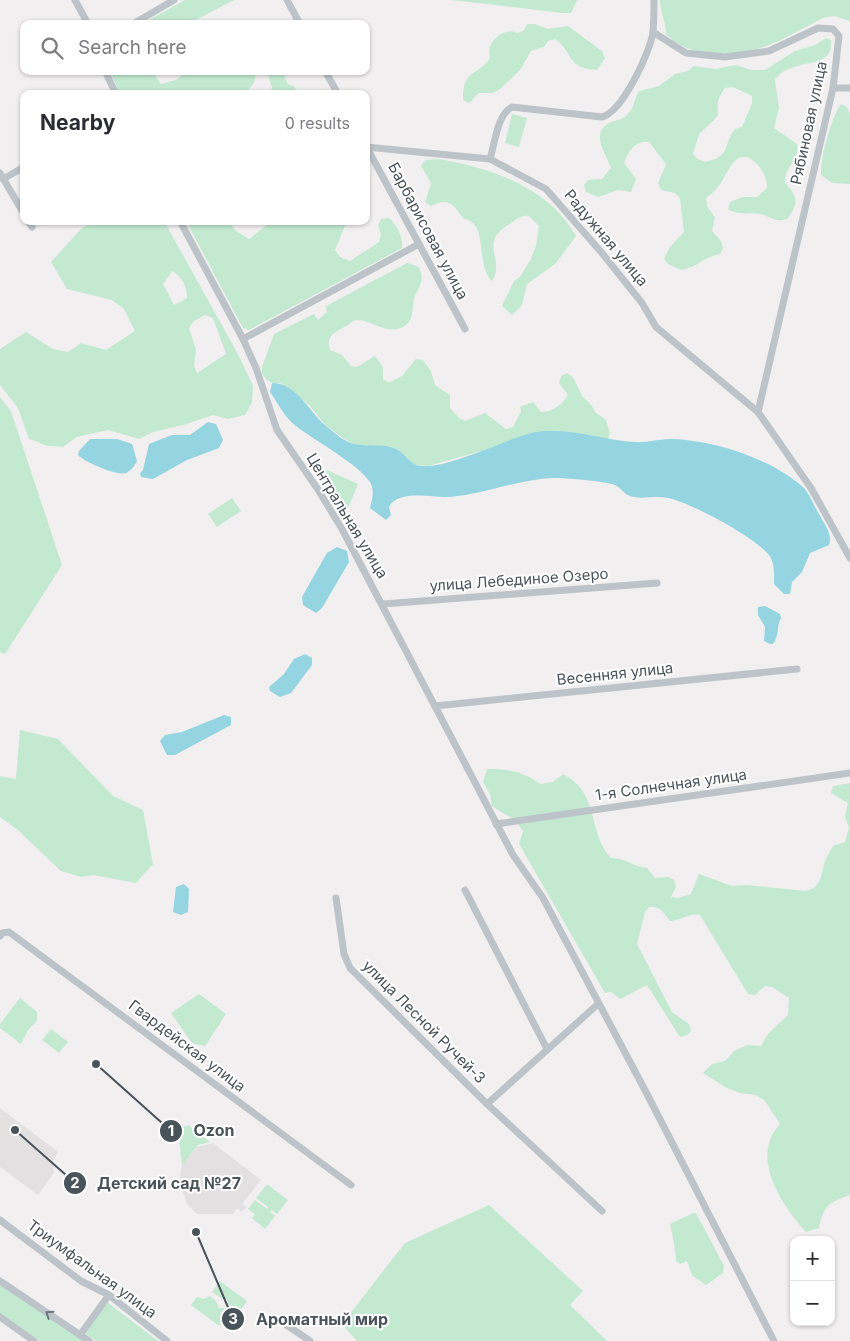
<!DOCTYPE html>
<meta charset="utf-8">
<style>
:root{--surface:#fff;--page:#f2f2f3;--text:#2b2b33;--muted:#7c7c81;--line:#e1e1e2}
body{margin:0;font-family:Inter,sans-serif;background:var(--page);color:var(--text)}
.controls{position:absolute;right:15px;bottom:15px;display:grid;overflow:hidden;border-radius:10px;box-shadow:0 1px 4px #0004}
.controls button{width:45px;height:45px;display:grid;place-items:center;padding:0;border:0;border-bottom:1px solid var(--line);background:var(--surface);color:var(--text);font:25px sans-serif}
.list{margin:0;padding:0;list-style:none}
h2{display:flex;justify-content:space-between;align-items:center;height:65px;margin:0;padding:0 20px;font-size:21px}
h2 small{font-size:16px;font-weight:400;color:var(--muted)}
.icon{flex:none;width:28px;height:28px;fill:none;stroke:currentColor;stroke-width:2;stroke-linecap:round;stroke-linejoin:round}
.map{position:relative;flex:none;width:850px;height:1341px;overflow:hidden}
.search{position:absolute;background:var(--surface);box-shadow:0 1px 4px #0004;left:20px;top:20px;width:350px;height:55px;display:flex;align-items:center;gap:12px;box-sizing:border-box;padding:0 18px;border-radius:10px;color:var(--muted);font-size:19px}
.panel{position:absolute;background:var(--surface);box-shadow:0 1px 4px #0004;left:20px;top:90px;width:350px;height:135px;border-radius:10px}
.map>svg:first-child{display:block}
.education{fill:#e2e0e0}
.green{fill:#c3ead1;fill-rule:evenodd}
.water{fill:#95d4e1}
.lines{fill:none;stroke-linecap:round;stroke-linejoin:round}
.minor{stroke:#bcc4ca;stroke-width:7}
.oneway{stroke:#6c757c}
.labels{text-anchor:middle;stroke-width:4;stroke-linejoin:round;paint-order:stroke}
.street-label{font-size:15px;fill:#49535a;stroke:#fff}
.leader{fill:none;stroke:#49535a;stroke-width:2}
.callout-dot{fill:#49535a;stroke:#fff;stroke-width:2}
.mark-label{font-size:15px;text-anchor:middle;font-weight:bold;fill:#fff}
.callout-label{font-size:16px;text-anchor:middle;font-weight:bold;fill:#49535a;stroke:#fff;stroke-width:4;stroke-linejoin:round;paint-order:stroke}
</style>
<div class="map">
<svg width="850" height="1341" viewBox="0 0 850 1341">
<rect width="100%" height="100%" fill="#f1efef"/>
<g class="education">
<polygon points="0,1108 58,1152 53,1161 54,1173 38,1195 0,1167"/>
<polygon points="213,1143 261,1180 242,1204 246,1207 242,1212 237,1208 233,1214 197,1214 187,1204 180,1183 181,1166 197,1147"/>
</g>
<g class="green">
<polygon points="185,0 234,0 188,24 142,24"/>
<polygon points="452,0 577,0 571,13 563,13"/>
<path d="M660,0H850V21L834,16L823,18C783,38 757,58 711,53C692,51 679,47 666,34C666,22 660,12 660,0Z"/>
<path d="M527,24H535L548,29L568,26L602,51L605,58L597,70C566,69 573,51 555,39L548,41L544,47L531,51L520,70L499,90L492,93H479L469,103L463,100C463,67 477,78 490,58C485,43 503,26 518,33L524,30Z"/>
<path d="M826,38L831,40C834,73 792,55 775,80L779,108L774,128L797,144C800,162 784,166 785,183C798,196 799,204 787,219C775,223 771,216 760,214C748,212 738,216 728,209L730,202L743,197H757L767,188C767,178 763,170 756,163C736,144 728,173 720,184C716,190 711,194 706,198L707,206L715,218L712,231L721,241L723,248L720,254C704,257 697,267 682,270L669,265L664,259L670,247L684,232L680,198L675,193L661,190L658,183L666,164L649,142C636,140 628,151 624,163L636,179L631,192L618,190L598,197L586,192L584,185L588,180L602,179L611,168C606,153 590,134 609,123C615,120 622,120 627,115C634,109 634,99 639,91L659,86L675,74L688,71L694,66L715,69L736,65L751,70H765L795,51L815,45ZM733,87L752,96V103L742,127L735,129C722,146 732,156 705,162L698,159L693,154L699,134L718,116C718,102 716,101 725,88Z"/>
<path d="M110,71H152L161,84L176,80L187,71H254C258,83 251,85 245,94H120Z"/>
<polygon points="267,71 282,71 288,84 295,87 297,94 259,94 268,94 272,88"/>
<path d="M841,104L847,107L850,114V184L832,183L821,175C820,159 831,117 841,104Z"/>
<polygon points="512,114 527,118 519,147 505,143"/>
<path d="M439,159C490,168 548,186 576,236L555,264L527,284L522,305L512,315L502,306L514,281L520,277L531,259L536,246L539,226L529,216C519,215 517,220 508,225C478,243 506,261 492,281C475,266 489,222 464,219C453,206 451,196 431,206L425,202L431,183L421,166L425,160Z"/>
<path d="M389,218C396,224 404,238 402,248L249,330L243,328L186,221H228L236,231L249,239L272,221H347L335,250L340,257L350,261L379,242L381,234L378,226L381,219Z"/>
<path d="M96,221H164L239,356L253,386L252,402L245,415L228,419L213,415L183,425L153,432L139,439L108,430L77,437L63,447L48,446L29,439L18,408L0,385V349L26,332L53,349L68,352L81,343L106,350L135,331L124,309L112,300L67,289L51,262L82,228ZM172,271C182,277 187,286 187,298L174,305L163,284ZM205,315L213,318L226,354L197,373L194,366L196,350L189,328L194,321Z"/>
<path d="M407,263L419,267C425,282 419,286 414,299C412,307 414,319 406,325C389,337 374,321 358,320C353,320 351,323 348,325C337,332 325,334 330,350L342,355L351,366L357,367L375,356L383,367V380L390,382L402,376L416,359L423,360L431,371L435,385L450,395V408L459,418L465,421L485,413L506,429L513,427L521,412L520,407L533,402L541,412C553,412 562,405 568,395L559,383L561,376L567,373L573,377L582,396L592,406L595,412L606,420L610,433L608,439L561,432H536L485,450L428,466L414,465L397,449L354,444L347,441L325,425L309,405L295,394L280,383H272L267,380L262,374V367L274,334L314,314L318,320L327,312L326,306Z"/>
<polygon points="0,397 11,411 62,565 5,654 0,652"/>
<polygon points="320,467 358,484 345,515"/>
<polygon points="232,498 241,511 217,527 208,514"/>
<polygon points="20,730 58,739 113,796 143,810 153,864 136,883 93,875 81,877 61,871 19,831 0,817 0,776 16,779"/>
<path d="M487,769C508,769 523,771 540,784L553,782L563,774C602,795 586,831 611,858C629,859 631,866 647,868L655,878L668,877L674,880L676,887L671,897L678,898L691,894L699,874L732,886L746,885L806,891C821,887 821,877 824,864C826,857 830,852 833,846L845,842L849,828L845,816L848,803L831,793L833,786L850,783V1195C828,1203 824,1205 819,1228L806,1232C782,1205 749,1157 780,1124L765,1101L756,1095L740,1093L725,1087L703,1073L712,1064L725,1061L734,1051L747,1045L761,1046L768,1034L788,1015L789,998L772,987L765,986L755,995L748,994L700,915C689,912 681,921 670,921C663,913 662,906 649,907L645,912L637,944L672,1012L689,1024L691,1031L687,1035L680,1037L647,985L620,999L611,992L605,993L519,844L523,831C513,815 507,817 492,806L490,794L483,782Z"/>
<polygon points="199,994 226,1014 205,1046 192,1043 171,1013"/>
<polygon points="20,998 37,1012 37,1021 28,1030 21,1044 0,1028 0,1024"/>
<polygon points="51,1029 68,1042 59,1053 42,1040"/>
<polygon points="177,1120 186,1127 188,1125 210,1142 198,1145 182,1165"/>
<polygon points="267,1184 288,1200 277,1214 272,1210 270,1212 275,1216 265,1229 252,1218 255,1214 248,1209 255,1200 267,1209 268,1207 256,1198"/>
<polygon points="489,1205 583,1291 570,1305 607,1341 357,1341 342,1324 405,1243"/>
<path d="M693,1213H696L724,1266L723,1273L706,1285L692,1275L687,1261L680,1264L676,1261C675,1248 673,1237 670,1224Z"/>
<polygon points="220,1281 247,1301 239,1312 228,1304 227,1299 221,1298 212,1292"/>
<polygon points="0,1285 84,1341 40,1341 0,1314"/>
<polygon points="210,1296 216,1301 219,1308 228,1308 237,1315 230,1325 218,1325 191,1305 197,1297 203,1299"/>
<polygon points="107,1302 158,1341 96,1341 86,1334 86,1331"/>
</g>
<g class="water">
<path d="M272,383C297,383 309,412 326,426C334,432 345,443 355,444C368,447 383,443 396,449C403,452 410,463 416,465C441,473 509,437 536,432C567,427 602,440 633,442C646,443 659,439 671,439C714,440 772,459 804,488C810,495 814,506 819,514C824,524 833,534 829,545L810,553L802,572L792,582L790,594H784L774,584C774,576 775,567 771,558C761,540 690,502 668,498C655,495 642,500 630,496C624,494 620,487 615,485C604,481 566,478 554,478C519,479 485,494 450,497C433,498 398,489 389,507L391,515L386,520L370,508C372,500 375,490 370,482C357,463 315,441 296,426C284,417 278,403 270,392Z"/>
<polygon points="208,422 216,424 223,440 219,448 187,460 153,479 141,477 140,473 143,470 149,444 172,435 190,435"/>
<path d="M90,439H117L132,444L137,461C135,465 131,471 126,473C117,476 84,462 78,455L79,451Z"/>
<polygon points="337,547 347,551 349,562 322,608 316,613 303,605 302,597 327,553"/>
<path d="M765,606L780,614L781,618C776,627 780,634 773,644H770L764,641L765,627L758,615V607Z"/>
<polygon points="305,654 312,658 312,665 291,693 280,697 270,691 269,687 284,674 294,659"/>
<polygon points="224,715 231,717 231,725 175,755 167,755 160,741 165,735 182,732"/>
<polygon points="184,884 189,889 188,912 181,915 173,912 176,887"/>
</g>
<g class="lines">
<g class="minor">
<polyline points="75,0 88,24"/>
<polyline points="287,0 300,24"/>
<polyline points="133,24 174,0"/>
<polyline points="653,32 686,53 725,57 769,51 818,28 833,29 839,36 833,88 758,412"/>
<polyline points="105,71 116,94"/>
<polyline points="325,71 338,94"/>
<polyline points="833,88 850,88"/>
<polyline points="366,146 465,329"/>
<polyline points="366,147 490,159 546,189 602,253 642,303 656,327 758,412 811,488 850,558"/>
<path d="M490,159C495,143 497,115 512,107L602,117C622,112 650,53 653,32C654,21 654,10 654,0"/>
<polyline points="0,173 24,214"/>
<polyline points="3,179 24,167"/>
<polyline points="28,221 32,227"/>
<polyline points="180,221 243,339 256,368 277,430 317,488 342,529 513,855 543,898 647,1094 774,1341"/>
<polyline points="243,339 419,244"/>
<polyline points="383,604 657,583"/>
<polyline points="435,706 797,669"/>
<polyline points="496,824 850,773"/>
<polyline points="465,890 547,1049"/>
<polyline points="336,898 344,954 350,968 487,1104"/>
<polyline points="0,936 2,933 9,932 351,1185"/>
<polyline points="598,1004 487,1104 602,1211"/>
<polyline points="0,1220 81,1281 109,1295 167,1341"/>
<polyline points="0,1281 89,1341"/>
<polyline points="0,1317 34,1341"/>
<polyline points="285,1324 310,1341"/>
<polyline points="80,1335 109,1295"/>
</g>
</g>
<defs><path id="oneway-chevron" d="M-2-3.5L2.5 0L-2 3.5" fill="none" stroke-width="1.6" stroke-linecap="round" stroke-linejoin="round" transform="scale(1.25)"/></defs>
<use class="oneway" href="#oneway-chevron" transform="translate(49 1314) rotate(-146)"/>
<g class="labels">
<g class="street-label">
<text transform="translate(809 123) rotate(-78)" y="5">Рябиновая улица</text>
<text transform="translate(428 231) rotate(62)" y="5">Барбарисовая улица</text>
<text transform="translate(606 238) rotate(50)" y="5">Радужная улица</text>
<text transform="translate(347 516) rotate(59)" y="5">Центральная улица</text>
<text transform="translate(519 580) rotate(-4)" y="5">улица Лебединое Озеро</text>
<text transform="translate(615 674) rotate(-6)" y="5">Весенняя улица</text>
<text transform="translate(671 785) rotate(-8)" y="5">1-я Солнечная улица</text>
<text transform="translate(424 1022) rotate(45)" y="5">улица Лесной Ручей-3</text>
<text transform="translate(187 1046) rotate(37)" y="5">Гвардейская улица</text>
<text transform="translate(92 1269) rotate(36)" y="5">Триумфальная улица</text>
</g>
</g>
<path class="leader" d="M96 1064L171 1131M15 1130L75 1183M196 1232L233 1319"/>
<g class="callout-dot">
<circle cx="96" cy="1064" r="5"/>
<circle cx="15" cy="1130" r="5"/>
<circle cx="196" cy="1232" r="5"/>
<circle cx="171" cy="1131" r="12"/>
<circle cx="75" cy="1183" r="12"/>
<circle cx="233" cy="1319" r="12"/>
</g>
<g class="mark-label">
<text x="171" y="1136">1</text>
<text x="75" y="1188">2</text>
<text x="233" y="1324">3</text>
</g>
<g class="callout-label">
<text x="214" y="1136">Ozon</text>
<text x="169" y="1189">Детский сад №27</text>
<text x="322" y="1325">Ароматный мир</text>
</g>
</svg>
<div class="controls">
<button>+</button>
<button>−</button>
</div>
<div class="search"><svg class="icon" aria-label="search" viewBox="0 0 24 24"><circle cx="10" cy="10" r="6"/><path d="M15 15l6 6"/></svg>Search here</div>
<section class="panel">
<h2>Nearby<small>0 results</small></h2>
<ul class="list">
</ul>
</section>
</div>
